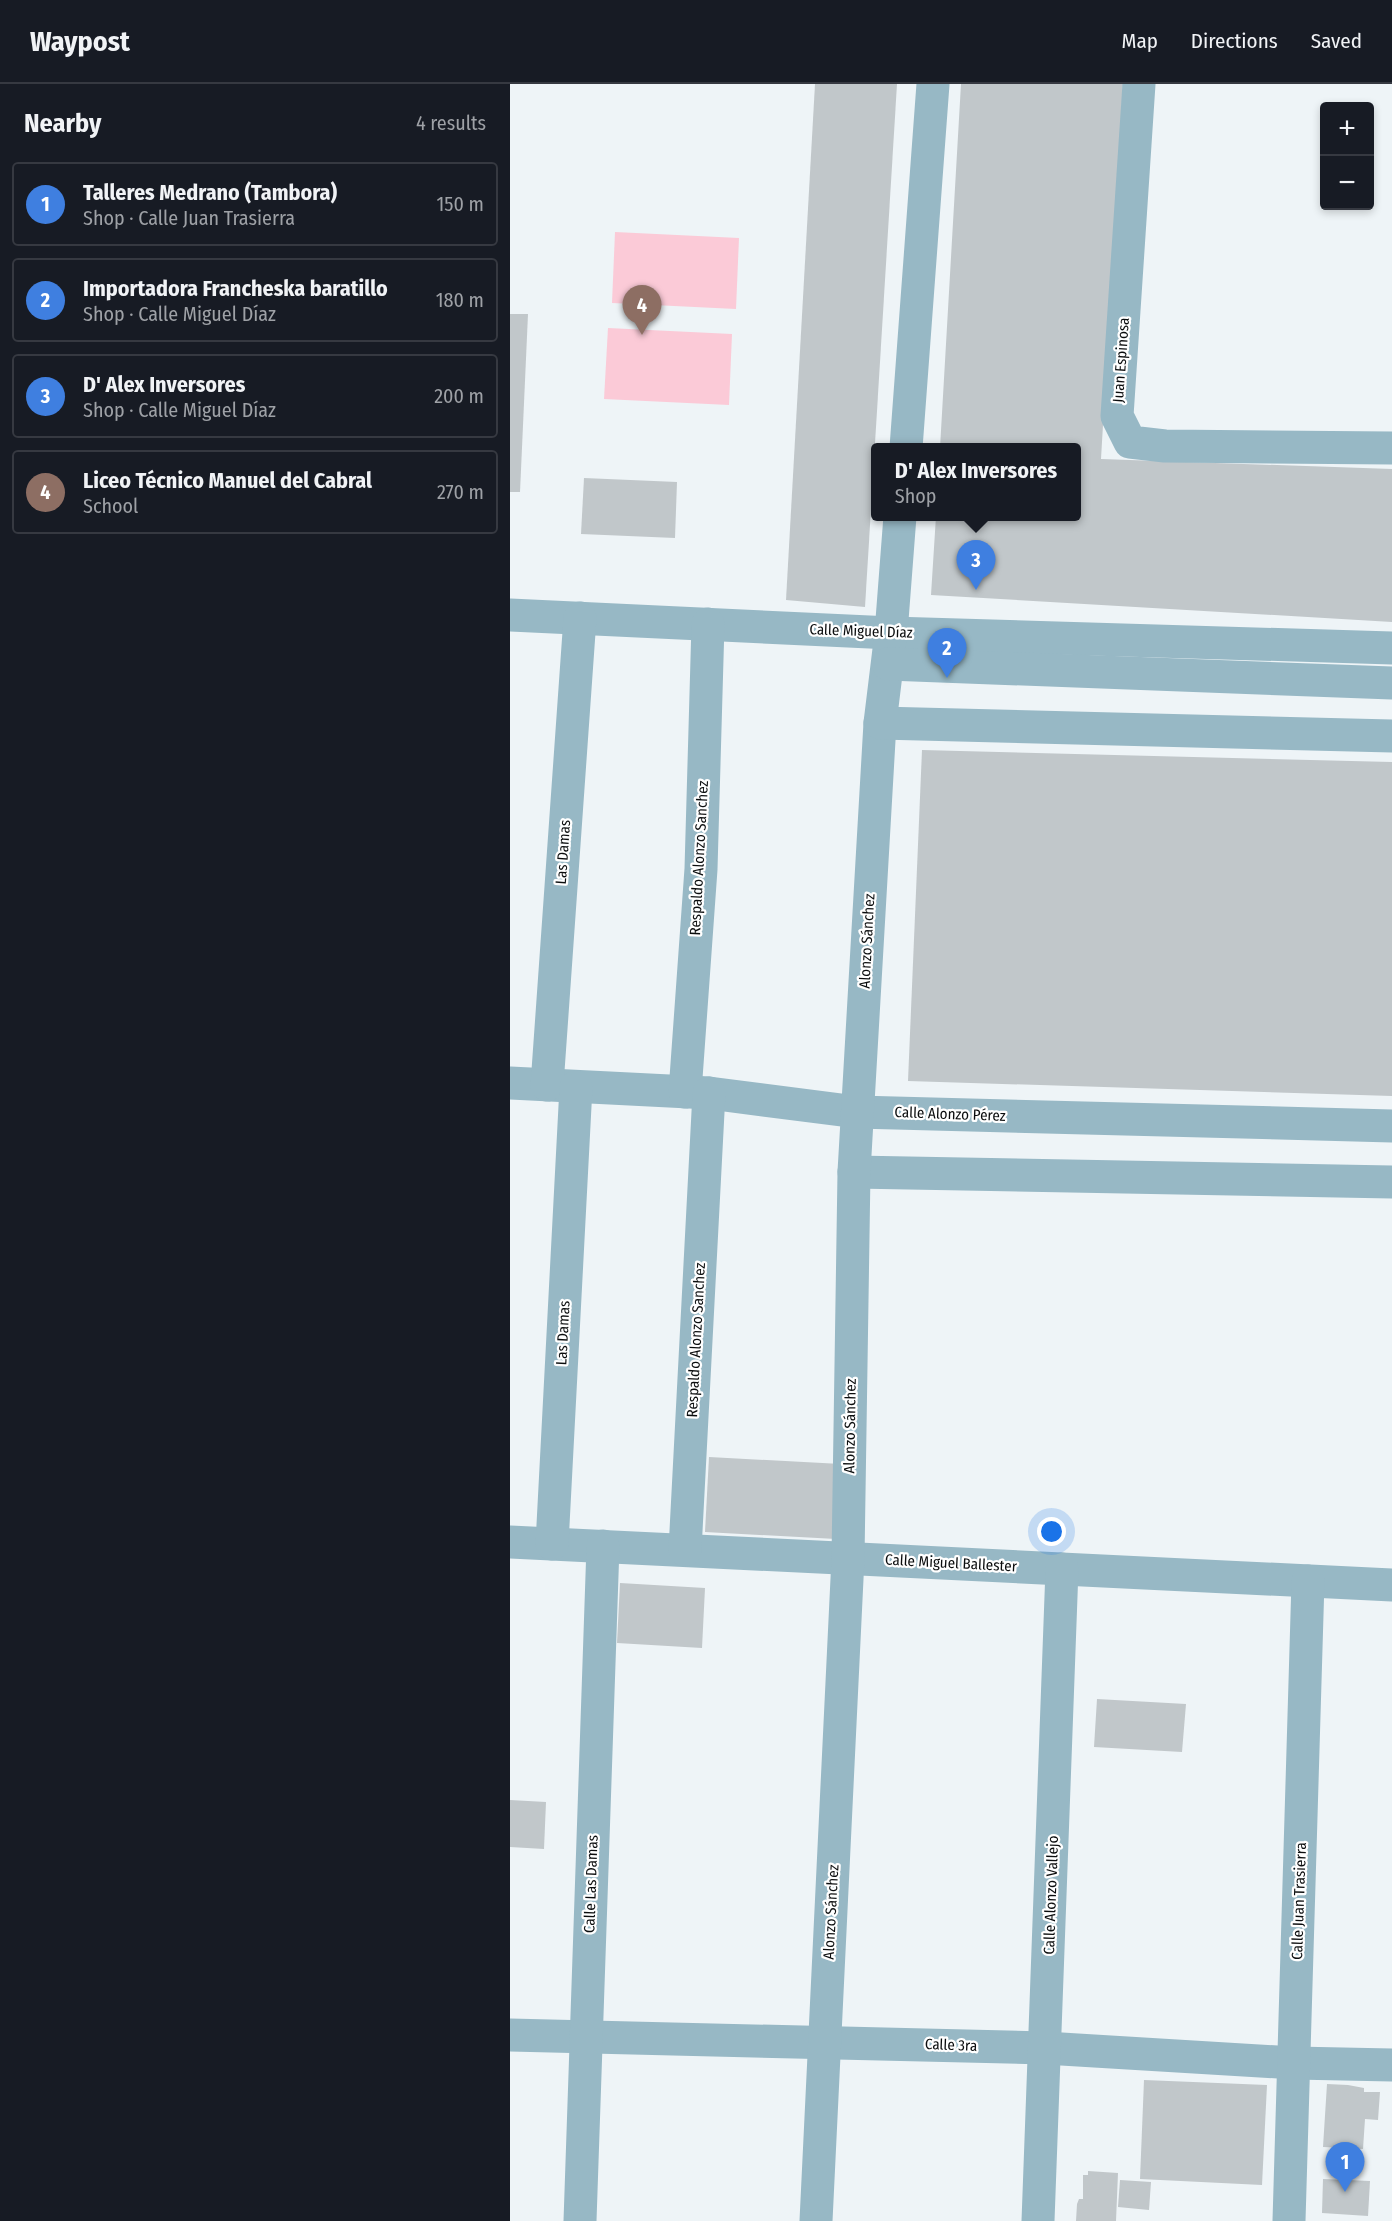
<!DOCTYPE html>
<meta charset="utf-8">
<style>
:root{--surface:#171b24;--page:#242831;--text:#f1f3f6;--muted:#9ea1a6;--line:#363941;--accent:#ea580c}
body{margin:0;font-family:"Fira Sans Condensed",sans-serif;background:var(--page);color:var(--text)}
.controls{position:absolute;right:18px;top:18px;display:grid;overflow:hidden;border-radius:6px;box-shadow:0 3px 9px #0003}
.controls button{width:54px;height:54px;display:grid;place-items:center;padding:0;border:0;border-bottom:2px solid var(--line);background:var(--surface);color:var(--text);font:30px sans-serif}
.you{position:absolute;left:542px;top:1448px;width:21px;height:21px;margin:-15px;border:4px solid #fff;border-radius:50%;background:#1a73e8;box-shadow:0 0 0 9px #1a73e833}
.badge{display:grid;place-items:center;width:39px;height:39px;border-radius:50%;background:var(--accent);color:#fff;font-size:20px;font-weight:700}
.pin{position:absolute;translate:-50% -50px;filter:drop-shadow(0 2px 3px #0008)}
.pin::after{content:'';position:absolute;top:32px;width:21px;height:18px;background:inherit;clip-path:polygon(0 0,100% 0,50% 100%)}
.popup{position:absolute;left:361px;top:359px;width:210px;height:78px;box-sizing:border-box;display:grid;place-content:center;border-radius:6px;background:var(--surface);filter:drop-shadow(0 2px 4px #0005);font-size:20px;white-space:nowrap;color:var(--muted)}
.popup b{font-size:22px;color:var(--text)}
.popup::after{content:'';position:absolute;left:50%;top:100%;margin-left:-12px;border:12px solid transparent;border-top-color:var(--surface)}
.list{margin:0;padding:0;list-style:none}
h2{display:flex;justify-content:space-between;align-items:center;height:78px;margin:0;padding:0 24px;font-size:26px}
h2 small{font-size:20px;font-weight:400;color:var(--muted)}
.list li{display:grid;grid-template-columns:39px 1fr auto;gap:18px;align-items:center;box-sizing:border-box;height:84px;margin:0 12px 12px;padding:0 12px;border:2px solid var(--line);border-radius:6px}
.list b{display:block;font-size:22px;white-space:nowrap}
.list p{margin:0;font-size:20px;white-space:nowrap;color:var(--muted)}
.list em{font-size:20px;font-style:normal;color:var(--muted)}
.map{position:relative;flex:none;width:882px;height:2137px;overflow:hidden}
header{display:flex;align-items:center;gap:36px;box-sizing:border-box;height:84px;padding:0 30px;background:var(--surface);border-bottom:2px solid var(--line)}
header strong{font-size:28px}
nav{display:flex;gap:33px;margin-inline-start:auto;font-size:21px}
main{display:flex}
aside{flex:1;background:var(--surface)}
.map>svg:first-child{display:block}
.green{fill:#fbcad7}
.building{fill:#c1c7ca}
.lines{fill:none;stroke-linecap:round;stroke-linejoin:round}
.minor{stroke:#97b8c5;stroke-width:33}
.tertiary{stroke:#97b8c5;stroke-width:33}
.labels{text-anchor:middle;stroke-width:4.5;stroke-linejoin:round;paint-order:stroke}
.street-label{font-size:15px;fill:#0b0d0e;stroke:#fff}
</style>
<header>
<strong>Waypost</strong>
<nav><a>Map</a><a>Directions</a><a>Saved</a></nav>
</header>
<main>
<aside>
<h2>Nearby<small>4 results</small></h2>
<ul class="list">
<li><span class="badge" style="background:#3f7fe0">1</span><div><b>Talleres Medrano (Tambora)</b><p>Shop · Calle Juan Trasierra</p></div><em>150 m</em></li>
<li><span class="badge" style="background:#3f7fe0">2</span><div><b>Importadora Francheska baratillo</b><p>Shop · Calle Miguel Díaz</p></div><em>180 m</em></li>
<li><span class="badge" style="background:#3f7fe0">3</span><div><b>D' Alex Inversores</b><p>Shop · Calle Miguel Díaz</p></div><em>200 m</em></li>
<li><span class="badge" style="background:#8d6e63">4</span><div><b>Liceo Técnico Manuel del Cabral</b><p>School</p></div><em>270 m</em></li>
</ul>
</aside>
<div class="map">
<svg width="882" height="2137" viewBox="0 0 882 2137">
<rect width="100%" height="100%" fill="#eef4f7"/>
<g class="green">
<polygon points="105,148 229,154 226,225 102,219"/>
<polygon points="98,244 222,250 219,321 94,315"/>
</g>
<g class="building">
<polygon points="305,0 387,0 355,523 276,516"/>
<polygon points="451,0 613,0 591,375 882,385 882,538 421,511 426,432 566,432 566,364 430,364"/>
<polygon points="0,230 18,230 10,408 0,408"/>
<polygon points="74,394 167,398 165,454 71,450"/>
<polygon points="412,666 882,678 882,1012 398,997"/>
<polygon points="199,1373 331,1380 326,1455 195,1448"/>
<polygon points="110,1499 195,1504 192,1564 107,1559"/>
<polygon points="587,1615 676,1620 672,1668 584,1663"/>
<polygon points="0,1716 36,1718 34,1765 0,1763"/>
<polygon points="634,1996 757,2001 752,2101 630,2095"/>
<polygon points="817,2000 838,2001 854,2004 854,2008 870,2008 868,2036 855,2035 853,2065 813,2063"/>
<polygon points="578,2087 608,2089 606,2137 566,2137 567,2120 569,2115 573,2115 573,2091 578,2091"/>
<polygon points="813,2095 860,2097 858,2132 812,2129"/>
<polygon points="610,2096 641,2098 639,2126 608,2123"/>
</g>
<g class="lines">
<g class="minor">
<polyline points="629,0 607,332 620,358 655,362 882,364"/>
<polyline points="0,531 381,549 882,564"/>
<polyline points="0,999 199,1009 347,1028 882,1042"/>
<polyline points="37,1001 70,534"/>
<polyline points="175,1008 191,785 198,540"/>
<polyline points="344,1088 882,1098"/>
<polyline points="0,1458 882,1501"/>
<polyline points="42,1460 66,1003"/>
<polyline points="175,1466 199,1009"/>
<polyline points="0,1951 535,1964 784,1979 882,1981"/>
<polyline points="70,2137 93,1462"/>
<polyline points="306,2137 338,1474 344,1088 370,639"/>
<polyline points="528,2137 552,1485"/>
<polyline points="779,2137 798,1497"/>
</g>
<g class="tertiary">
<polyline points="396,364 423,0"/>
<polyline points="390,432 381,549 370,639 882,652"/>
<polyline points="378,580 882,599"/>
</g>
</g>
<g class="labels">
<g class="street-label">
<text transform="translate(611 276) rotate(-86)" y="5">Juan Espinosa</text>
<text transform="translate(351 547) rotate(2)" y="5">Calle Miguel Díaz</text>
<text transform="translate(53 768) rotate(-86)" y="5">Las Damas</text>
<text transform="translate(189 774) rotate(-87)" y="5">Respaldo Alonzo Sanchez</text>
<text transform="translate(357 857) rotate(-87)" y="5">Alonzo Sánchez</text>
<text transform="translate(440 1030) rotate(2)" y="5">Calle Alonzo Pérez</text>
<text transform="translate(53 1249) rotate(-87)" y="5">Las Damas</text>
<text transform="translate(186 1256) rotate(-87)" y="5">Respaldo Alonzo Sanchez</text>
<text transform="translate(340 1342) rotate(-89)" y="5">Alonzo Sánchez</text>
<text transform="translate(441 1479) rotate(3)" y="5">Calle Miguel Ballester</text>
<text transform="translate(81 1800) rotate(-88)" y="5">Calle Las Damas</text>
<text transform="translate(541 1811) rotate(-88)" y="5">Calle Alonzo Vallejo</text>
<text transform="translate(789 1817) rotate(-88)" y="5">Calle Juan Trasierra</text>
<text transform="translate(321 1828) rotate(-87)" y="5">Alonzo Sánchez</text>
<text transform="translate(441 1961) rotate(2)" y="5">Calle 3ra</text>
</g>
</g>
</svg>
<div class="controls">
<button>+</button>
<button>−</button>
</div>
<div class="you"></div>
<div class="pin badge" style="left:835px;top:2108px;background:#3f7fe0">1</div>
<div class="pin badge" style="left:437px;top:594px;background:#3f7fe0">2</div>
<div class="pin badge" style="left:466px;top:506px;background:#3f7fe0">3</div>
<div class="popup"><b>D' Alex Inversores</b>Shop</div>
<div class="pin badge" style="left:132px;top:251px;background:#8d6e63">4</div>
</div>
</main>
